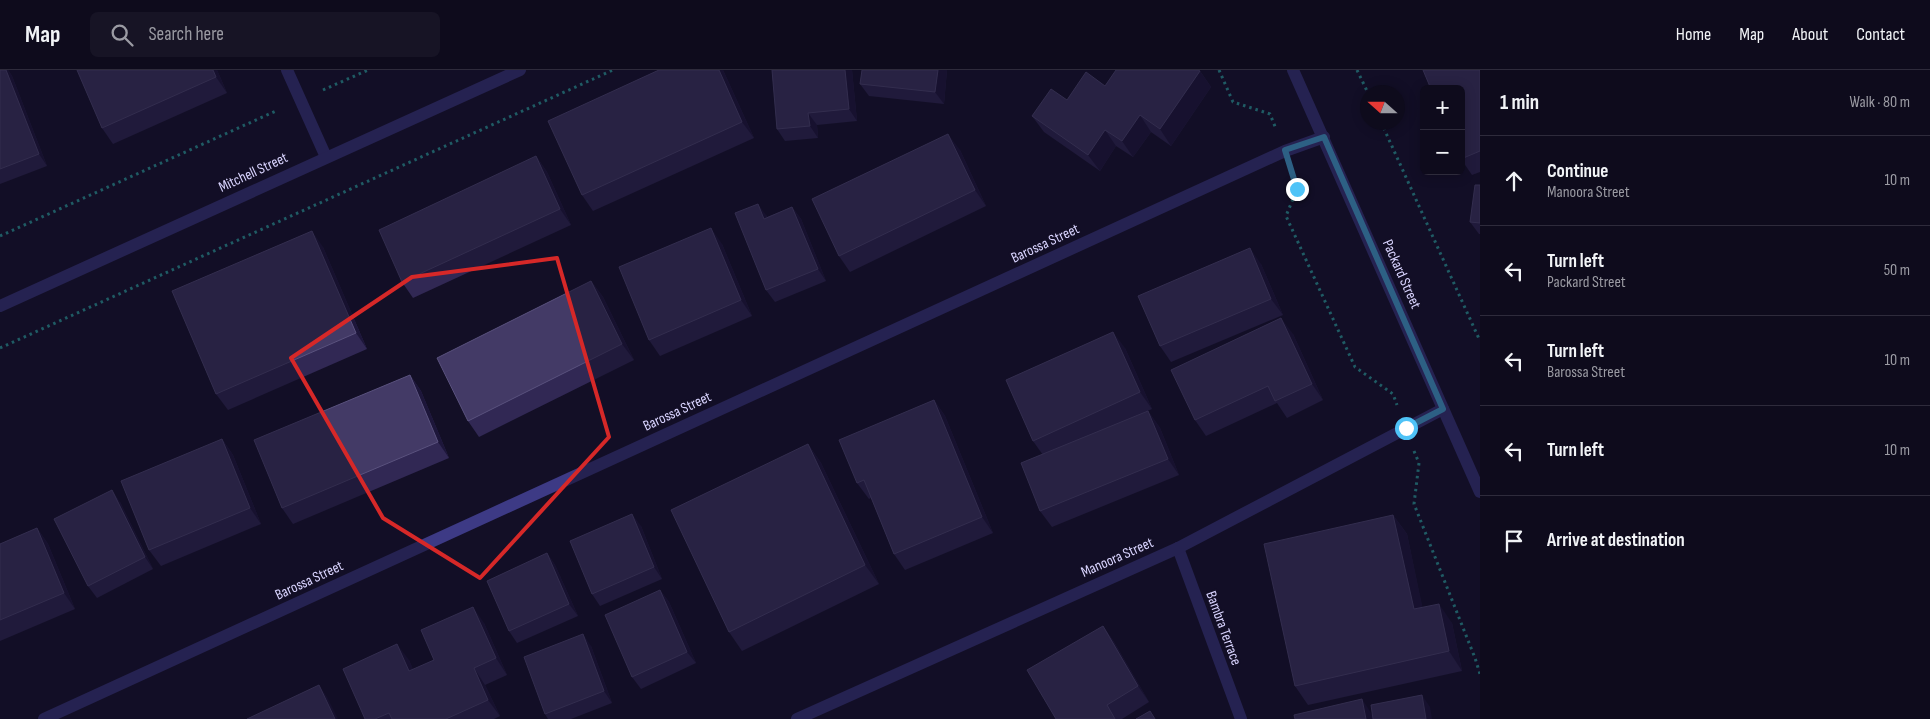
<!DOCTYPE html>
<meta charset="utf-8">
<style>
:root{--surface:#0e0b1c;--page:#171425;--text:#f1f3f6;--muted:#9b9ba3;--line:#2e2b3b}
body{margin:0;font-family:"Sofia Sans Condensed",sans-serif;background:var(--page);color:var(--text)}
.controls{position:absolute;right:15px;top:15px;display:grid;overflow:hidden;border-radius:8px;box-shadow:0 2px 12px #0003}
.controls button{width:45px;height:45px;display:grid;place-items:center;padding:0;border:0;border-bottom:1px solid var(--line);background:var(--surface);color:var(--text);font:25px sans-serif}
.compass{position:absolute;left:1360px;top:15px;width:45px;height:45px;border-radius:50%;background:var(--surface);box-shadow:0 2px 12px #0003;rotate:291deg}
.stop{position:absolute;width:15px;height:15px;margin:-11px;border:4px solid #4fc3f7;border-radius:50%;background:#fff}
.stop.end{background:#4fc3f7;border-color:#fff;box-shadow:0 1px 5px #0008}
.list{margin:0;padding:0;list-style:none}
h2{display:flex;justify-content:space-between;align-items:center;height:65px;margin:0;padding:0 20px;font-size:21px}
h2 small{font-size:16px;font-weight:400;color:var(--muted)}
.list li{display:grid;grid-template-columns:32px 1fr auto;gap:15px;align-items:center;box-sizing:border-box;height:90px;padding:0 20px;border-top:1px solid var(--line)}
.list b{display:block;font-size:19px;white-space:nowrap}
.list p{margin:0;font-size:16px;white-space:nowrap;color:var(--muted)}
.list em{font-size:16px;font-style:normal;color:var(--muted)}
.icon{flex:none;width:28px;height:28px;fill:none;stroke:currentColor;stroke-width:2;stroke-linecap:round;stroke-linejoin:round}
.map{position:relative;flex:none;width:1480px;height:649px;overflow:hidden}
header{display:flex;align-items:center;gap:30px;box-sizing:border-box;height:70px;padding:0 25px;background:var(--surface);border-bottom:1px solid var(--line)}
header strong{font-size:24px}
nav{display:flex;gap:28px;margin-inline-start:auto;font-size:18px}
.search{width:350px;height:45px;background:var(--page);display:flex;align-items:center;gap:12px;box-sizing:border-box;padding:0 18px;border-radius:8px;color:var(--muted);font-size:19px}
main{display:flex}
aside{flex:1;background:var(--surface)}
.map>svg:first-child{display:block}
.lines{fill:none;stroke-linecap:round;stroke-linejoin:round}
.path{stroke:#2fb8b0;stroke-width:3;stroke-dasharray:2.5 4;stroke-linecap:butt}
.minor{stroke:#3d3a85;stroke-width:12}
.wall{fill:#312854}
.shaded-wall{fill:#1d163a}
.building{fill:#433a66;stroke:#5a527e}
.route{stroke:#4fc3f7;stroke-width:6}
.marked{fill:none;stroke:#d62828;stroke-width:4;stroke-linejoin:round}
.labels{text-anchor:middle;stroke-width:4;stroke-linejoin:round;paint-order:stroke}
.street-label{font-size:15px;fill:#d9d4ff;stroke:#130f26}
</style>
<header>
<strong>Map</strong>
<div class="search"><svg class="icon" aria-label="search" viewBox="0 0 24 24"><circle cx="10" cy="10" r="6"/><path d="M15 15l6 6"/></svg>Search here</div>
<nav><a>Home</a><a>Map</a><a>About</a><a>Contact</a></nav>
</header>
<main>
<div class="map">
<svg width="1480" height="649" viewBox="0 0 1480 649">
<rect width="100%" height="100%" fill="#130f26"/>
<g class="lines">
<g class="path">
<polyline points="1219,0 1233,32 1270,44 1276,59"/>
<polyline points="1357,0 1368,23"/>
<polyline points="323,20 368,0"/>
<polyline points="1381,52 1480,271"/>
<polyline points="1292,105 1297,119 1286,146 1355,297 1393,324 1397,335"/>
<polyline points="0,166 278,40"/>
<polyline points="0,278 613,0"/>
<polyline points="1414,381 1419,393 1414,434 1475,588 1480,604"/>
</g>
<g class="minor">
<polyline points="287,0 326,87"/>
<polyline points="1293,0 1480,422"/>
<polyline points="0,236 520,0"/>
<polyline points="1178,478 1241,649"/>
<polyline points="44,649 1285,81 1324,67"/>
<polyline points="797,649 1178,478 1443,339"/>
</g>
</g>
<g class="wall">
<polygon points="0,0 8,0 12,6 47,96 0,114"/>
<polygon points="217,0 227,23 113,74 102,58"/>
<polygon points="723,0 754,68 593,141 582,125"/>
<polygon points="772,0 852,0 857,51 817,55 818,68 785,71 777,59"/>
<polygon points="862,0 947,0 944,34 869,26 860,14"/>
<polygon points="1480,0 1480,102 1472,105 1461,89"/>
<polygon points="1200,1 1211,17 1171,76 1151,62 1133,87 1116,76 1100,101 1044,62 1032,46 1067,30 1105,16"/>
<polygon points="960,80 986,136 850,202 839,186"/>
<polygon points="536,86 547,102 571,155 413,228 402,212"/>
<polygon points="1480,115 1480,164 1479,164 1470,152"/>
<polygon points="792,137 801,149 826,211 775,232 766,220 766,145 767,147"/>
<polygon points="722,174 752,246 660,286 649,270"/>
<polygon points="323,177 367,279 228,340 216,324"/>
<polygon points="1261,194 1283,245 1171,292 1160,276"/>
<polygon points="591,211 603,227 634,290 479,367 468,351"/>
<polygon points="1293,264 1323,330 1287,348 1277,333 1206,366 1195,350"/>
<polygon points="1125,278 1152,339 1125,351 1148,341 1160,358 1179,405 1052,457 1040,441 1043,385 1033,371"/>
<polygon points="410,305 421,321 449,388 293,454 282,438"/>
<polygon points="934,330 945,346 993,463 905,500 894,484 871,428 869,429 857,413"/>
<polygon points="222,369 233,385 261,454 161,496 149,480"/>
<polygon points="808,374 821,393 879,514 742,581 729,562"/>
<polygon points="120,432 153,499 97,528 88,516"/>
<polygon points="1393,445 1407,464 1422,537 1452,553 1462,601 1308,635 1295,616"/>
<polygon points="641,456 662,509 600,536 592,524"/>
<polygon points="37,458 48,474 75,539 0,571 0,474"/>
<polygon points="547,483 555,495 578,546 517,573 509,561"/>
<polygon points="660,520 669,532 696,593 641,619 632,607"/>
<polygon points="484,553 507,605 485,615 500,646 494,649 365,649 409,590 413,600 434,590"/>
<polygon points="1103,556 1114,572 1149,632 1122,649 1056,649"/>
<polygon points="591,576 612,633 571,649 548,649 545,644"/>
</g>
<g class="shaded-wall">
<polygon points="6,0 8,0 12,6 47,96 39,84"/>
<polygon points="213,0 217,0 227,23 216,7"/>
<polygon points="719,0 723,0 754,68 742,52"/>
<polygon points="845,0 852,0 857,51 849,39"/>
<polygon points="938,0 947,0 944,34 935,22"/>
<polygon points="1200,1 1211,17 1171,76 1160,59"/>
<polygon points="808,43 817,55 818,68 810,56"/>
<polygon points="1140,45 1151,62 1133,87 1122,71"/>
<polygon points="1105,60 1116,76 1100,101 1088,85"/>
<polygon points="948,64 960,80 986,136 975,120"/>
<polygon points="536,86 547,102 571,155 560,139"/>
<polygon points="758,134 766,145 772,160 764,149"/>
<polygon points="792,137 801,149 826,211 818,199"/>
<polygon points="711,158 722,174 752,246 741,230"/>
<polygon points="312,161 323,177 367,279 356,263"/>
<polygon points="1250,178 1261,194 1283,245 1271,229"/>
<polygon points="591,211 603,227 634,290 622,274"/>
<polygon points="1281,248 1293,264 1323,330 1312,314"/>
<polygon points="1113,262 1125,278 1152,339 1140,322"/>
<polygon points="410,305 421,321 449,388 438,372"/>
<polygon points="934,330 945,346 993,463 982,447"/>
<polygon points="1148,341 1160,358 1179,405 1168,389"/>
<polygon points="222,369 233,385 261,454 250,438"/>
<polygon points="808,374 821,393 879,514 865,495"/>
<polygon points="112,420 120,432 153,499 145,487"/>
<polygon points="632,444 641,456 662,509 654,497"/>
<polygon points="1393,445 1407,464 1427,558 1414,539"/>
<polygon points="37,458 48,474 75,539 64,523"/>
<polygon points="547,483 555,495 578,546 569,534"/>
<polygon points="660,520 669,532 696,593 687,582"/>
<polygon points="1439,534 1452,553 1462,601 1449,581"/>
<polygon points="473,537 484,553 507,605 496,588"/>
<polygon points="1103,556 1114,572 1149,632 1138,616"/>
<polygon points="583,564 591,576 612,633 604,621"/>
<polygon points="397,574 409,590 421,617 409,601"/>
<polygon points="474,598 485,615 500,646 488,630"/>
<polygon points="319,615 327,627 338,649 335,649"/>
<polygon points="1422,625 1430,637 1432,649 1426,649"/>
<polygon points="1362,629 1373,646 1374,649 1366,649"/>
</g>
<g class="building">
<polygon points="0,0 6,0 39,84 0,99"/>
<polygon points="77,0 213,0 216,7 102,58"/>
<polygon points="659,0 719,0 742,52 582,125 548,51"/>
<polygon points="772,0 845,0 849,39 808,43 810,56 777,59"/>
<polygon points="862,0 938,0 935,22 860,14"/>
<polygon points="1116,0 1198,0 1200,1 1160,59 1140,45 1122,71 1105,60 1088,85 1032,46 1051,19 1067,30 1086,2 1105,16"/>
<polygon points="1423,0 1480,0 1480,81 1461,89 1461,19 1431,19"/>
<polygon points="948,64 975,120 839,186 812,129"/>
<polygon points="536,86 560,139 402,212 379,160"/>
<polygon points="1475,115 1480,115 1480,153 1470,152"/>
<polygon points="758,134 764,149 792,137 818,199 766,220 735,143"/>
<polygon points="711,158 741,230 649,270 619,197"/>
<polygon points="312,161 356,263 216,324 172,221"/>
<polygon points="1250,178 1271,229 1160,276 1138,226"/>
<polygon points="591,211 622,274 468,351 437,288"/>
<polygon points="1281,248 1312,314 1275,331 1268,316 1195,350 1171,300"/>
<polygon points="1113,262 1140,322 1033,371 1006,310"/>
<polygon points="410,305 438,372 282,438 254,370"/>
<polygon points="934,330 982,447 894,484 864,410 857,413 839,370"/>
<polygon points="1148,341 1168,389 1040,441 1021,393"/>
<polygon points="222,369 250,438 149,480 121,411"/>
<polygon points="808,374 865,495 729,562 671,440"/>
<polygon points="112,420 145,487 88,516 54,449"/>
<polygon points="632,444 654,497 592,524 570,471"/>
<polygon points="1393,445 1414,539 1439,534 1449,581 1295,616 1264,474"/>
<polygon points="37,458 64,523 0,550 0,474"/>
<polygon points="547,483 569,534 509,561 487,511"/>
<polygon points="660,520 687,582 632,607 605,545"/>
<polygon points="473,537 496,588 474,598 488,630 446,649 392,649 389,643 375,649 365,649 343,599 397,574 409,601 434,590 421,560"/>
<polygon points="1103,556 1138,616 1107,635 1115,649 1056,649 1027,600"/>
<polygon points="583,564 604,621 545,644 524,587"/>
<polygon points="319,615 335,649 247,649"/>
<polygon points="1422,625 1426,649 1373,649 1371,635"/>
<polygon points="1362,629 1366,649 1295,649 1294,645"/>
<polygon points="1150,641 1155,649 1136,649"/>
</g>
<g class="lines">
<polyline class="route" points="1297,119 1285,80 1324,67 1443,339 1406,358"/>
</g>
<path d="M0 0H1480V649H0ZM557,188L609,367L480,508L383,448L291,288L412,207Z" fill="#130f26" fill-opacity=".55" fill-rule="evenodd"/>
<path class="marked" d="M557,188L609,367L480,508L383,448L291,288L412,207Z"/>
<g class="labels">
<g class="street-label">
<text transform="translate(253 102) rotate(-25)" y="5">Mitchell Street</text>
<text transform="translate(1045 173) rotate(-25)" y="5">Barossa Street</text>
<text transform="translate(1402 204) rotate(66)" y="5">Packard Street</text>
<text transform="translate(677 341) rotate(-25)" y="5">Barossa Street</text>
<text transform="translate(1117 487) rotate(-24)" y="5">Manoora Street</text>
<text transform="translate(309 510) rotate(-25)" y="5">Barossa Street</text>
<text transform="translate(1224 558) rotate(70)" y="5">Bambra Terrace</text>
</g>
</g>
</svg>
<div class="controls">
<button>+</button>
<button>−</button>
</div>
<svg class="compass" viewBox="-18 -18 36 36"><path d="M0-13l5 13h-10z" fill="#e53935"/><path d="M0 13l5-13h-10z" fill="#9b9ba3"/></svg>
<div class="stop" style="left:1406px;top:358px"></div>
<div class="stop end" style="left:1297px;top:119px"></div>
</div>
<aside>
<h2>1 min<small>Walk · 80 m</small></h2>
<ul class="list">
<li><svg class="icon" aria-label="ahead" viewBox="0 0 24 24"><path d="M12 20V5M6 11l6-6 6 6"/></svg><div><b>Continue</b><p>Manoora Street</p></div><em>10 m</em></li>
<li><svg class="icon" aria-label="left" viewBox="0 0 24 24"><path d="M17 20v-9H6M10 6l-5 5 5 5"/></svg><div><b>Turn left</b><p>Packard Street</p></div><em>50 m</em></li>
<li><svg class="icon" aria-label="left" viewBox="0 0 24 24"><path d="M17 20v-9H6M10 6l-5 5 5 5"/></svg><div><b>Turn left</b><p>Barossa Street</p></div><em>10 m</em></li>
<li><svg class="icon" aria-label="left" viewBox="0 0 24 24"><path d="M17 20v-9H6M10 6l-5 5 5 5"/></svg><div><b>Turn left</b></div><em>10 m</em></li>
<li><svg class="icon" aria-label="arrive" viewBox="0 0 24 24"><path d="M6 21V4h12l-3 4 3 4H6"/></svg><div><b>Arrive at destination</b></div></li>
</ul>
</aside>
</main>
